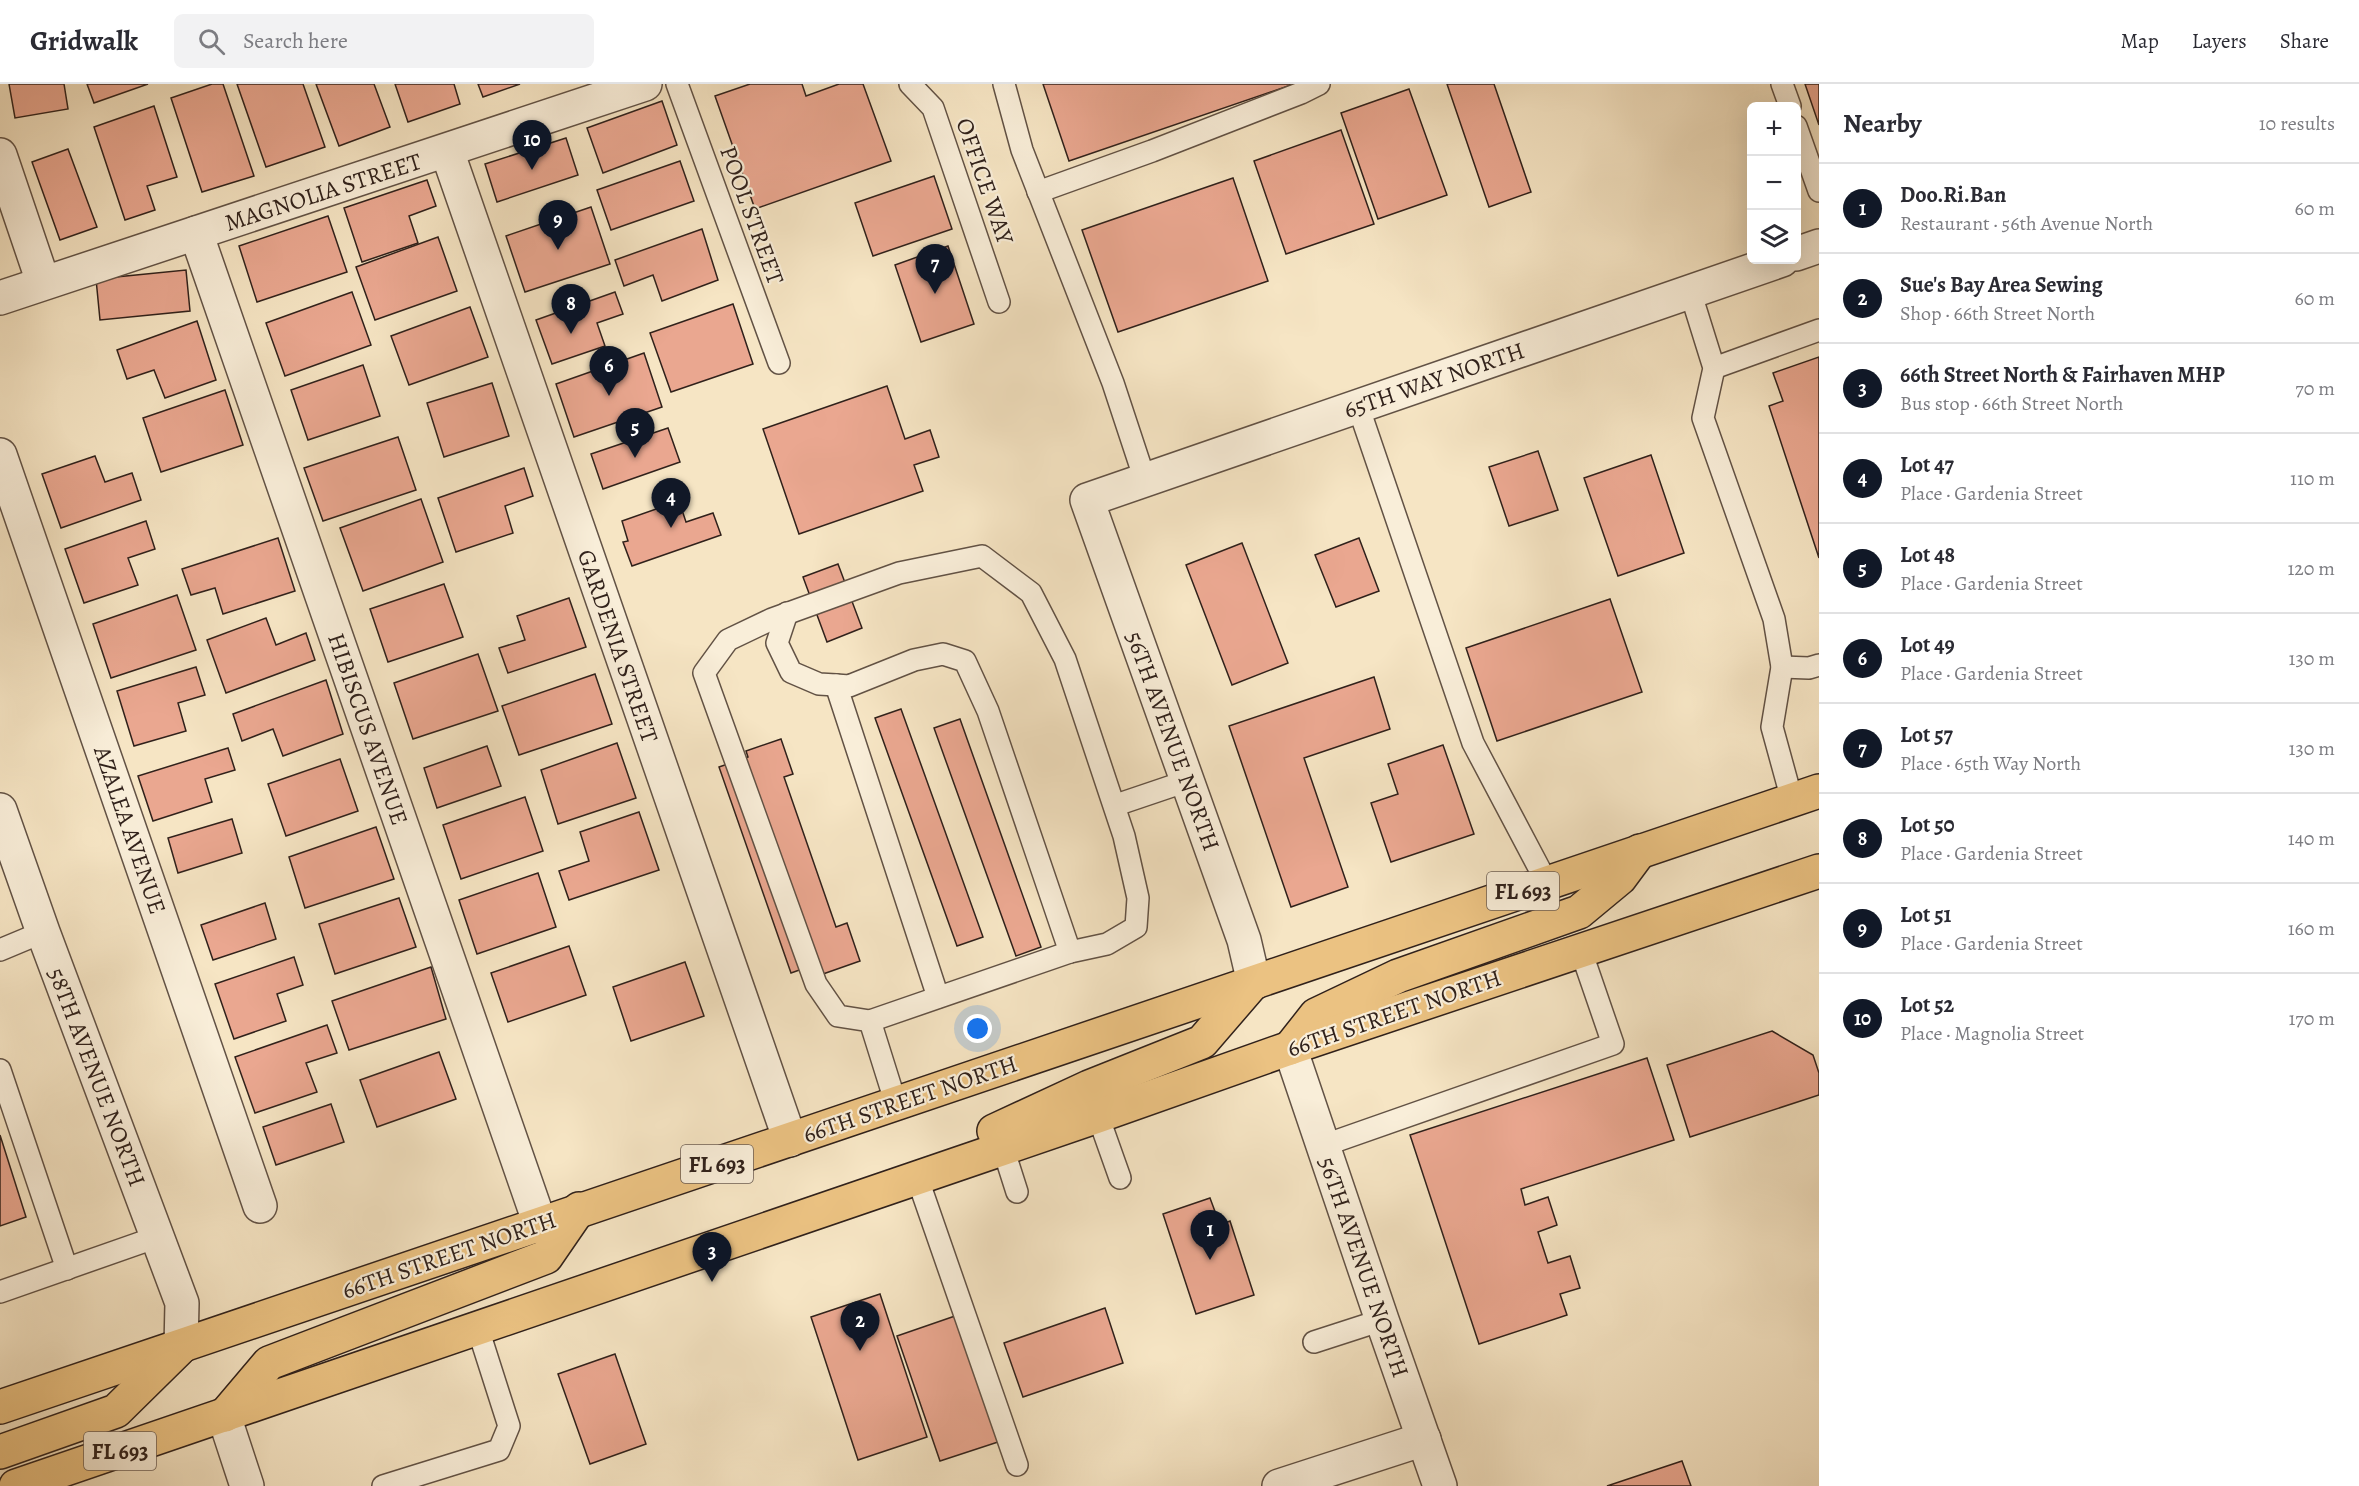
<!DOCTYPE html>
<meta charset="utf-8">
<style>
:root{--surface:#fff;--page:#f2f2f3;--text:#2b2b33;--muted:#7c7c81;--line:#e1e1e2;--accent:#111827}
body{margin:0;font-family:Alegreya,serif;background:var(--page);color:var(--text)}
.controls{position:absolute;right:18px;top:18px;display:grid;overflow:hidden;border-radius:9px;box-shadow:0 6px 24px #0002}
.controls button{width:54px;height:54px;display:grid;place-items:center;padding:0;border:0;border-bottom:2px solid var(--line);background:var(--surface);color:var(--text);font:30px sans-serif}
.you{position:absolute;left:978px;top:945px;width:21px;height:21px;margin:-15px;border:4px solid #fff;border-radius:50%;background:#1a73e8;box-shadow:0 0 0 9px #1a73e833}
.badge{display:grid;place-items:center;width:39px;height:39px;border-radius:50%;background:var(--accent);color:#fff;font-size:20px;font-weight:700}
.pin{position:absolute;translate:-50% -50px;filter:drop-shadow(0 2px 3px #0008)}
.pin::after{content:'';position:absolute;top:32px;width:21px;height:18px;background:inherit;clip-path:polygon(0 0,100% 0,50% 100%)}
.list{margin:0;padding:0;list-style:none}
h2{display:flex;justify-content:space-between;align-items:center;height:78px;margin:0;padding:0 24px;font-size:26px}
h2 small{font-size:20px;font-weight:400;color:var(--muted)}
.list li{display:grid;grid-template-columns:39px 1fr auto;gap:18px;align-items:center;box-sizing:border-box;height:90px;padding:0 24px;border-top:2px solid var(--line)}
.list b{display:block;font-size:22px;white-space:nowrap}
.list p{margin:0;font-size:20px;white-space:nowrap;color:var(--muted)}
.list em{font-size:20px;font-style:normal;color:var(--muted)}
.icon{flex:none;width:33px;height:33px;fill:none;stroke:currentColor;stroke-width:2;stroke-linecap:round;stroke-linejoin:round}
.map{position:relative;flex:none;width:1819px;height:1402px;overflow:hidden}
header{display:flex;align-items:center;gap:36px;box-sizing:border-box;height:84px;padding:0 30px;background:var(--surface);border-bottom:2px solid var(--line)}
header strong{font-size:28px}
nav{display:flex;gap:33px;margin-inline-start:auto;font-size:21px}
.search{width:420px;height:54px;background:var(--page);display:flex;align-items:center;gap:15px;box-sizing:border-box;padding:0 21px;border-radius:9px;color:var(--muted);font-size:22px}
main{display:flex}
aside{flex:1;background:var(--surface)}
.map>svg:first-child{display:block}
.building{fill:#eaa790;stroke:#30211b;stroke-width:1.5}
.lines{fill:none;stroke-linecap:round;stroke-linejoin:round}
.lane-casing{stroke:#625245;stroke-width:24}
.street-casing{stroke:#625245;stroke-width:36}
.primary-casing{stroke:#30211b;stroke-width:36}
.lane{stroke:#f9eed9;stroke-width:21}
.street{stroke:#f9eed9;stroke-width:33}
.primary{stroke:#ebc282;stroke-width:33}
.labels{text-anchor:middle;stroke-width:4.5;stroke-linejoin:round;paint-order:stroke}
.shield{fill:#f9eed9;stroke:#6c5e54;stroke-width:1.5}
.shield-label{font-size:22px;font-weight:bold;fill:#30211b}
.street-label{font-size:24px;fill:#30211b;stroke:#f9eed9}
</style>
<header>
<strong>Gridwalk</strong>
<div class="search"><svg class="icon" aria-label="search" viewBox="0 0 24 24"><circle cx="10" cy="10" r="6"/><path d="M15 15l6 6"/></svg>Search here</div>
<nav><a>Map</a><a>Layers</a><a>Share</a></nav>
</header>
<main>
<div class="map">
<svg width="1819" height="1402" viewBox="0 0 1819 1402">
<rect width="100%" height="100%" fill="#f6e5c4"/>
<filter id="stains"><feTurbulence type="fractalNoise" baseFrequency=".00333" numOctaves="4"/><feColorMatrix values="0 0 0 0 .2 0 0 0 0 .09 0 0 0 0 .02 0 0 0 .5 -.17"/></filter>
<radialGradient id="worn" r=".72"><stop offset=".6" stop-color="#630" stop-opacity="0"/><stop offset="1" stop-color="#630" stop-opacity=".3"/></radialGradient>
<g class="building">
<polygon points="9,0 64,0 68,25 15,34"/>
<polygon points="87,0 148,0 94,19"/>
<polygon points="212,0 223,0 254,92 202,108 171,14"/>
<polygon points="237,0 303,0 325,63 266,83"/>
<polygon points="316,0 374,0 390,43 339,62"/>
<polygon points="395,0 454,0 460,20 408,38"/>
<polygon points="478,0 520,0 483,13"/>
<polygon points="750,0 802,0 806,12 839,0 863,0 891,77 755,125 715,12"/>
<polygon points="1043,0 1294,0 1069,77"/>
<polygon points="1447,0 1494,0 1531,108 1489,123"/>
<polygon points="1805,0 1819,0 1819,41"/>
<polygon points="1409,5 1447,111 1378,135 1341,29"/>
<polygon points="662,17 677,61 603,89 587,44"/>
<polygon points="154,22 177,93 147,102 155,126 125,136 94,43"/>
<polygon points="1341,46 1374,140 1286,170 1254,77"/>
<polygon points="566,54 578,91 497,118 485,80"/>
<polygon points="68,65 97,143 60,156 32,78"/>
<polygon points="680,77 694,117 611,146 597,106"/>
<polygon points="934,92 952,145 873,172 855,119"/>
<polygon points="1233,94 1268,197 1118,248 1082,146"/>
<polygon points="427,96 436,122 409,132 418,159 362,178 344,124"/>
<polygon points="591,123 610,180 525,208 506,152"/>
<polygon points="328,132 347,188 257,218 239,162"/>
<polygon points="702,145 718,196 662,217 653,191 624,202 615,176"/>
<polygon points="438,153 457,207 375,236 356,183"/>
<polygon points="948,162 974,240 921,258 895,181"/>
<polygon points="186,186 190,227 100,236 96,195"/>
<polygon points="352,208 371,261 285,292 266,239"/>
<polygon points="615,208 623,230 597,239 605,262 552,280 536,236"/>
<polygon points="733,220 753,280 671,308 650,249"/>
<polygon points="470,223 488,273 409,301 391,252"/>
<polygon points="197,237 216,296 165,314 154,286 127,295 117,266"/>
<polygon points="644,269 662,323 574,353 556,300"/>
<polygon points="1819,273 1819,474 1769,322 1783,317 1773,289"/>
<polygon points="363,281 380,332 308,356 291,306"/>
<polygon points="492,299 509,352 444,373 427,319"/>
<polygon points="887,302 905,355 930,346 939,373 914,381 923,407 799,450 763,345"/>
<polygon points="225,306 243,361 161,388 143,334"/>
<polygon points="668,344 680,378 603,405 591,370"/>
<polygon points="398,353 416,406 323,437 304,384"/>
<polygon points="1538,367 1558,426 1509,442 1489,383"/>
<polygon points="1651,371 1684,469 1618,492 1584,394"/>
<polygon points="95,372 105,398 132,389 141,416 61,444 42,390"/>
<polygon points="524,384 533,412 505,422 513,449 456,468 438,414"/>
<polygon points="421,415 443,478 363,507 340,444"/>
<polygon points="679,417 686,438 713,429 721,451 632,482 623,458 628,457 622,437"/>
<polygon points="146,437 155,465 128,474 138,501 84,519 65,465"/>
<polygon points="278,454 295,507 223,530 215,504 191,511 182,485"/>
<polygon points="1359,454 1379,507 1336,523 1315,471"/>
<polygon points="1242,459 1288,579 1232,601 1186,481"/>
<polygon points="838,480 862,544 827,558 803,493"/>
<polygon points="444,500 463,553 388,578 370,525"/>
<polygon points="177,511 196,566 111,594 93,540"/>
<polygon points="569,514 586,563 508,589 499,564 525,556 517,532"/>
<polygon points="1610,515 1642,608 1497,657 1466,564"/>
<polygon points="266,534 276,561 306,549 315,576 226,609 207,556"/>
<polygon points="478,570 498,627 413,655 394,599"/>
<polygon points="196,583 205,611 178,619 186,647 134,662 117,607"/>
<polygon points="595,590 612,640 519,671 502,622"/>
<polygon points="1374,593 1390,645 1304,674 1348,803 1291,823 1229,642"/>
<polygon points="326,596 343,650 283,672 273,645 242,657 233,630"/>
<polygon points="901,625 983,853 957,862 875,634"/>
<polygon points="960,635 1041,863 1016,872 934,644"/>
<polygon points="781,655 793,690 784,693 836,843 847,839 860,877 823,890 819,879 791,889 719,683 748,673 746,667"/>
<polygon points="617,659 636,714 558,740 541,686"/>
<polygon points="1443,661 1474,750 1391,778 1371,719 1398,710 1388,680"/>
<polygon points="487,662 501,702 437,724 424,684"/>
<polygon points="228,664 235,686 205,695 212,718 153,737 138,692"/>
<polygon points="340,675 358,727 286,752 268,700"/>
<polygon points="525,713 543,767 461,795 443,741"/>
<polygon points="639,728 659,786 569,816 559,787 589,777 580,748"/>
<polygon points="232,735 242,769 178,789 168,754"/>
<polygon points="376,743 394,795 305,824 289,773"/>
<polygon points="538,789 556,843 477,870 459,816"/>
<polygon points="399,814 416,863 335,890 319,840"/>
<polygon points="265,819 276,855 213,876 201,841"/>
<polygon points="569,862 586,911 508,938 491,889"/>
<polygon points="294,873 303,901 277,910 286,937 234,955 215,900"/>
<polygon points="685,878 704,932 631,957 613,903"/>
<polygon points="431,883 446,935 349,966 332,917"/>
<polygon points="327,941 337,969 306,979 317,1008 255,1029 235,973"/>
<polygon points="1772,947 1813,971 1819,989 1819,1011 1690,1053 1667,981"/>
<polygon points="439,968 456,1015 377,1043 360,996"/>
<polygon points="1647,974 1674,1056 1521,1105 1525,1121 1548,1113 1557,1141 1538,1148 1548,1179 1570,1172 1580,1204 1560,1210 1567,1231 1479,1260 1410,1051"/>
<polygon points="331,1020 344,1058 276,1081 263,1043"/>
<polygon points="0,1051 26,1133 0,1142"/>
<polygon points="1210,1114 1220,1141 1230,1137 1254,1211 1196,1230 1163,1130"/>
<polygon points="880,1210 927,1353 858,1376 811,1233"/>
<polygon points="1105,1224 1123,1279 1023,1313 1004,1259"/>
<polygon points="955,1232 998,1358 940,1377 897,1252"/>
<polygon points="615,1270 646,1360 590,1380 558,1290"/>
<polygon points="1682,1377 1691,1402 1607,1402"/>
</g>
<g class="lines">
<g class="lane-casing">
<g id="lane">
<polyline points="677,0 779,279"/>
<polyline points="910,0 933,24 999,218"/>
<polyline points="1004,0 1022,66 1113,299 1145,396"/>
<polyline points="1782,0 1790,22"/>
<polyline points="1796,42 1819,107"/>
<polyline points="1038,108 1152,67 1301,9 1319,0"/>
<polyline points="1690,207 1714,284 1703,334 1774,535 1782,583 1772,643 1792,716"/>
<polyline points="1714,284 1819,246"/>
<polyline points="1358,322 1473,659 1547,799"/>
<polyline points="787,529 777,559 791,588 819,600 836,601 849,602 914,576 943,570 965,577 988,627 1070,868"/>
<polyline points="1782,583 1809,584 1819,581"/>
<polyline points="836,601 938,913"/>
<polyline points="1116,721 1187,697"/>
<polyline points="0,866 43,848"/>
<polyline points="870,937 1070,868 1107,860 1136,843 1138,814 1124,752 1065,575 1031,509 982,472 899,489 772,535 728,556 704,589 816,900 838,932 870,937 896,1020"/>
<polyline points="0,986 67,1185"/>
<polyline points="1098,1032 1120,1094"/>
<polyline points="1322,1062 1613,960 1581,867"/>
<polyline points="1003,1064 1017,1108"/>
<polyline points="917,1093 1017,1381"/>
<polyline points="0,1208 157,1153"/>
<polyline points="1314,1258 1382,1236"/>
<polyline points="383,1402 499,1366 509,1342 478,1245"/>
</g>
</g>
<g class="street-casing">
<g id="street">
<polyline points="447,67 790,1056"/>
<polyline points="0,71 43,198"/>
<polyline points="196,149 540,1140"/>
<polyline points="1796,170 1819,162"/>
<polyline points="0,214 645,0"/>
<polyline points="0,371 260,1122"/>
<polyline points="0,726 43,848 182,1219 181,1263"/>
<polyline points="1254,899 1244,856 1087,416 1782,176"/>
<polyline points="1290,964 1382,1236 1440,1402"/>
<polyline points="224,1332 247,1402"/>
<polyline points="1279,1402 1424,1355"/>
</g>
</g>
<g class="primary-casing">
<g id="primary">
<polyline points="1290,964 1316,931 1398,892 1579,828 1620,794 1640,767"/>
<polyline points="994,1047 1089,1003 1202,958 1252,900"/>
<polyline points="0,1323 1819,707"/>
<polyline points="225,1331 269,1279 546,1173 579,1125"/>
<polyline points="0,1368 116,1327 178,1266"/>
<polyline points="16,1402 1098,1032 1290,964 1819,787"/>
</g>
</g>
<use href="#lane" class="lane"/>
<use href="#street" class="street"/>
<use href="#primary" class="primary"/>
</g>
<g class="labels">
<g class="shield">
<rect x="1487" y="788" width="72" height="38" rx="4.5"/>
<rect x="681" y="1061" width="72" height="38" rx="4.5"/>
<rect x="84" y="1348" width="72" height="38" rx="4.5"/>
</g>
<g class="shield-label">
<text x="1523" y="815">FL 693</text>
<text x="717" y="1088">FL 693</text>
<text x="120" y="1375">FL 693</text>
</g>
<g class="street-label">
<text transform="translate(985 97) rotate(71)" y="8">OFFICE WAY</text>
<text transform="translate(323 108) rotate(-18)" y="8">MAGNOLIA STREET</text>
<text transform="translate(752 131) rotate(70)" y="8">POOL STREET</text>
<text transform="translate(1434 296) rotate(-19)" y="8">65TH WAY NORTH</text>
<text transform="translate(618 562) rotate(71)" y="8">GARDENIA STREET</text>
<text transform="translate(368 645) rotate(71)" y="8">HIBISCUS AVENUE</text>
<text transform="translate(1173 657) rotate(70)" y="8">56TH AVENUE NORTH</text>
<text transform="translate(130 746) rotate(71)" y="8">AZALEA AVENUE</text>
<text transform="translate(1394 929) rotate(-19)" y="8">66TH STREET NORTH</text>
<text transform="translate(97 993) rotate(69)" y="8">58TH AVENUE NORTH</text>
<text transform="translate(910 1015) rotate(-19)" y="8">66TH STREET NORTH</text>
<text transform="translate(449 1171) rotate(-19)" y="8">66TH STREET NORTH</text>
<text transform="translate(1364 1183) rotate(71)" y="8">56TH AVENUE NORTH</text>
</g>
</g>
<rect width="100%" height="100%" filter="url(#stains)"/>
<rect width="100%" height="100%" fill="url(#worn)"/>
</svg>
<div class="controls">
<button>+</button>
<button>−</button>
<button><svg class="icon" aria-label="layers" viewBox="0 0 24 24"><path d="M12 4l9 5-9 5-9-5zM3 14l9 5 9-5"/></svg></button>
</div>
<div class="you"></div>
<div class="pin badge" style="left:1210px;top:1176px">1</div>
<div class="pin badge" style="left:860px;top:1267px">2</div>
<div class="pin badge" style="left:712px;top:1198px">3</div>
<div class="pin badge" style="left:671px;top:444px">4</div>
<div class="pin badge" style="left:635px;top:374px">5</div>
<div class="pin badge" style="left:609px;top:312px">6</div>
<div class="pin badge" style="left:935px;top:210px">7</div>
<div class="pin badge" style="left:571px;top:250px">8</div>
<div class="pin badge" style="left:558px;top:166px">9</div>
<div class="pin badge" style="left:532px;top:86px">10</div>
</div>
<aside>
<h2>Nearby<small>10 results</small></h2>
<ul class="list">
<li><span class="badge">1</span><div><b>Doo.Ri.Ban</b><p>Restaurant · 56th Avenue North</p></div><em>60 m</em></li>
<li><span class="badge">2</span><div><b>Sue's Bay Area Sewing</b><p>Shop · 66th Street North</p></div><em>60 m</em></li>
<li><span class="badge">3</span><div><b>66th Street North &amp; Fairhaven MHP</b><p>Bus stop · 66th Street North</p></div><em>70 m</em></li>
<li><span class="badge">4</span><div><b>Lot 47</b><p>Place · Gardenia Street</p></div><em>110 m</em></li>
<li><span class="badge">5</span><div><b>Lot 48</b><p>Place · Gardenia Street</p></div><em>120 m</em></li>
<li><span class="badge">6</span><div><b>Lot 49</b><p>Place · Gardenia Street</p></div><em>130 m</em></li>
<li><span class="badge">7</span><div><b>Lot 57</b><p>Place · 65th Way North</p></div><em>130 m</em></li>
<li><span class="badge">8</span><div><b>Lot 50</b><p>Place · Gardenia Street</p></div><em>140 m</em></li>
<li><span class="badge">9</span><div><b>Lot 51</b><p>Place · Gardenia Street</p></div><em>160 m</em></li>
<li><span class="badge">10</span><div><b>Lot 52</b><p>Place · Magnolia Street</p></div><em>170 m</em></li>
</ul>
</aside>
</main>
